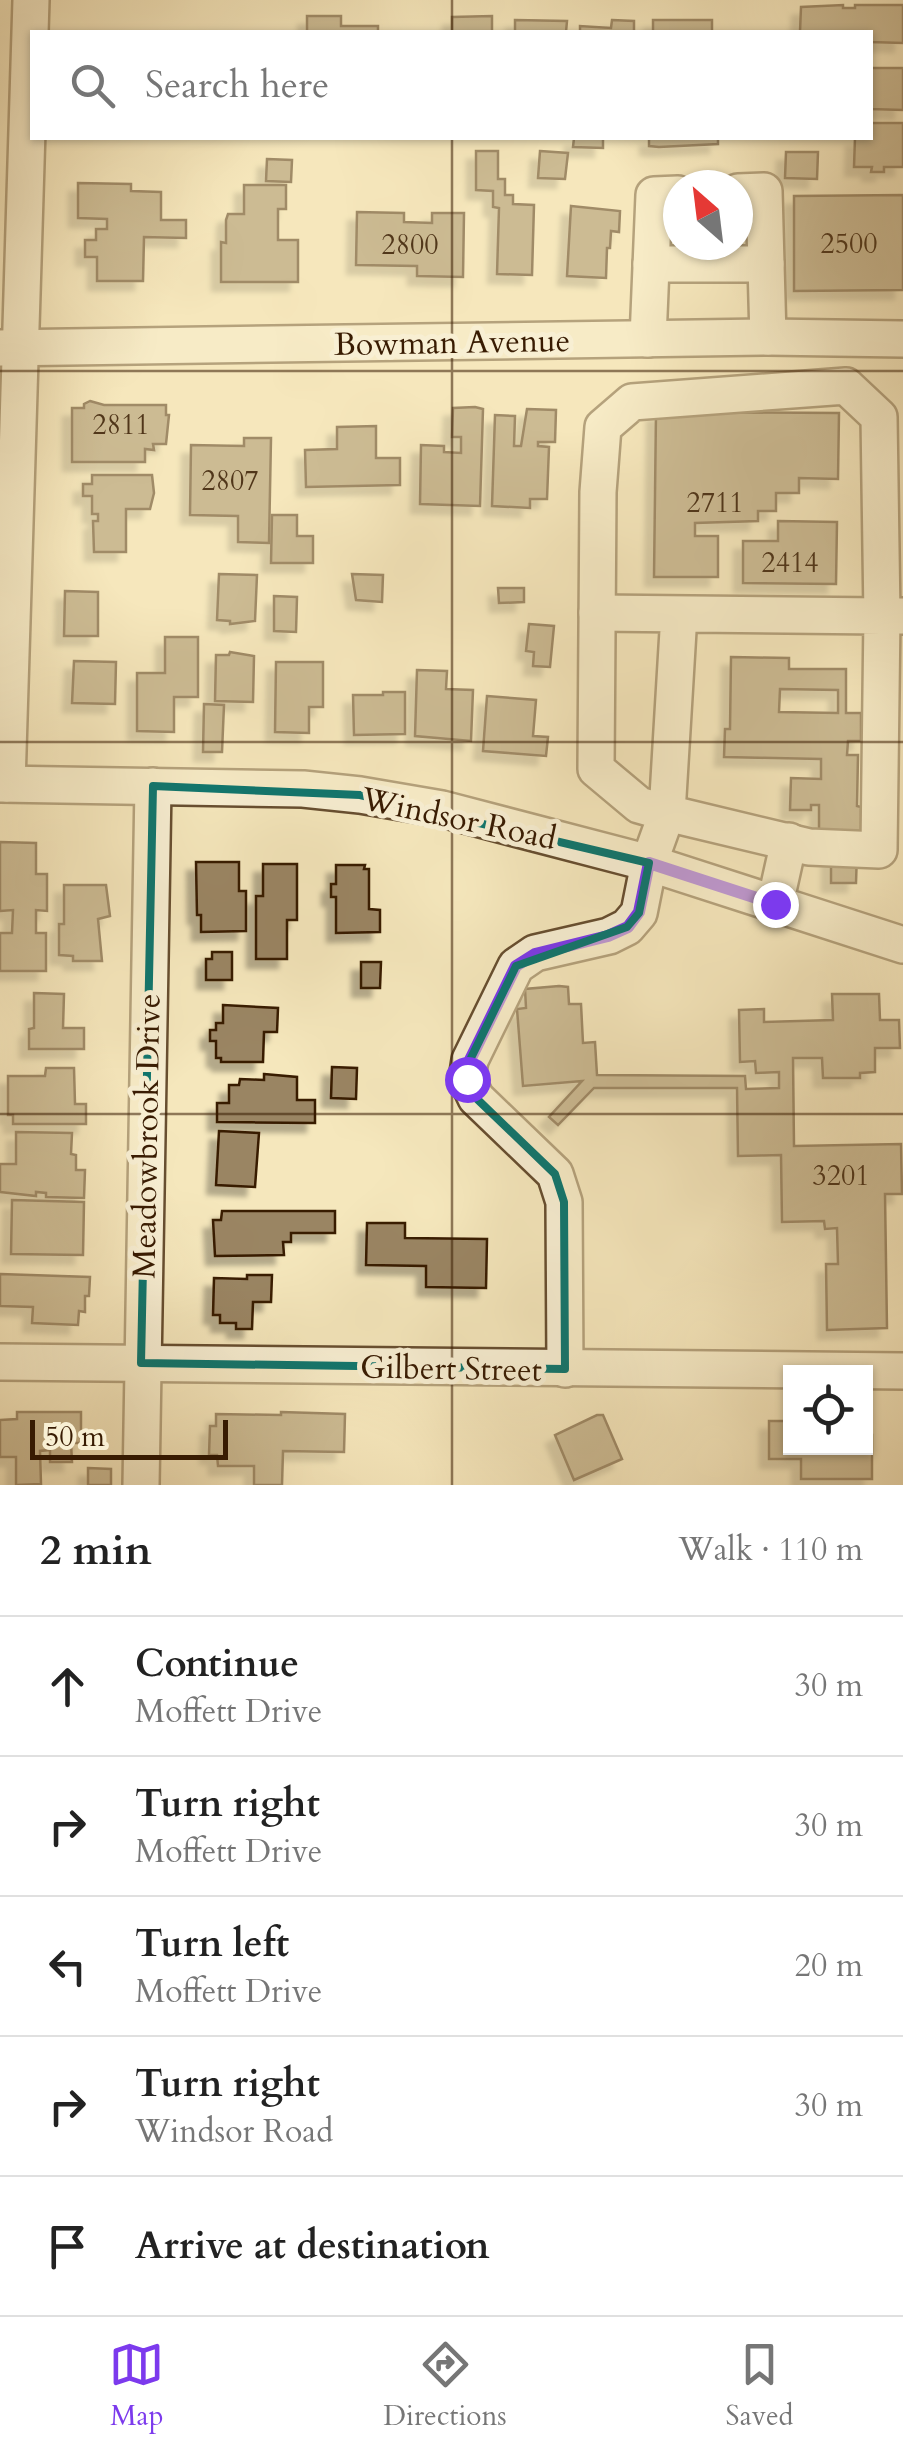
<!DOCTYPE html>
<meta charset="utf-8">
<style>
:root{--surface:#fff;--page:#f6f6f6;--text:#222;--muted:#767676;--line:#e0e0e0;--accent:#7c3aed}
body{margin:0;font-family:Cardo,serif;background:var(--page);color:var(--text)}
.controls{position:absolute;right:30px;bottom:30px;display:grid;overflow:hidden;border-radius:0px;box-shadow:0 2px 8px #0004}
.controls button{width:90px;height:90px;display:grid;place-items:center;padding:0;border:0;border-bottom:2px solid var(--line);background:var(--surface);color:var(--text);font:50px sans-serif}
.compass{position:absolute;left:663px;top:170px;width:90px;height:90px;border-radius:50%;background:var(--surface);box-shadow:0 2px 8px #0004;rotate:332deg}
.scale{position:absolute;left:30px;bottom:25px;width:198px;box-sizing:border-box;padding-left:10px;border:5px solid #381b02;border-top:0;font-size:28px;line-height:35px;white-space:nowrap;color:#381b02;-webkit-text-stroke:8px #f8efd3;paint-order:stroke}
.stop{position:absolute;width:30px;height:30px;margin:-22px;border:8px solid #7c3aed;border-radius:50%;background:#fff}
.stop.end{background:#7c3aed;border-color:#fff;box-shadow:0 2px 10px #0008}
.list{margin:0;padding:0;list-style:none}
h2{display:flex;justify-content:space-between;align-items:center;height:130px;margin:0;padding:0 40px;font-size:42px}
h2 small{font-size:32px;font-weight:400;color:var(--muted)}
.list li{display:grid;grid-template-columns:65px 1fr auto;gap:30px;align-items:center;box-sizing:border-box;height:140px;padding:0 40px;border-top:2px solid var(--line)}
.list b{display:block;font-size:38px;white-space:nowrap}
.list p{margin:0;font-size:32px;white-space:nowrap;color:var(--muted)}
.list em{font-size:32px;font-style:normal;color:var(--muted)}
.icon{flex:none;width:55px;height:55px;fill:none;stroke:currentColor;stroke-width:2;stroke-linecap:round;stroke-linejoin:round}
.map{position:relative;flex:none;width:903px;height:1485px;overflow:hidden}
.search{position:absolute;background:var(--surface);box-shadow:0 2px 8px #0004;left:30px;right:30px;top:30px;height:110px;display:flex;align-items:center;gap:25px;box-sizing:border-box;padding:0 35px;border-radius:0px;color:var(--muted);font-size:38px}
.sheet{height:830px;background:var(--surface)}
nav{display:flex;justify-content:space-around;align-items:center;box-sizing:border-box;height:140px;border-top:2px solid var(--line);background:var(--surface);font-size:28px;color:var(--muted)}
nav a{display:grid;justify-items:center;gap:5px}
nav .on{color:var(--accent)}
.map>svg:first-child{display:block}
.building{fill:#9a8563;stroke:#381b02;stroke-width:2.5;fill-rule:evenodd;filter:url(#shadow)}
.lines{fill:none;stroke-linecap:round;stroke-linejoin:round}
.minor-casing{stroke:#674e30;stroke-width:40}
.minor{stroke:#f8efd3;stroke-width:35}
.route{stroke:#7c3aed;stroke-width:12}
.marked{fill:none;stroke:#0f766e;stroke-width:8;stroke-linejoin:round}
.grid{fill:none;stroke:#381b02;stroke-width:2.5;stroke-opacity:0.55}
.labels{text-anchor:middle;stroke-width:10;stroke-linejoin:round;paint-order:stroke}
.number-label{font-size:28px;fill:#50361a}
.street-label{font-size:32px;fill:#381b02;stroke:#f8efd3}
</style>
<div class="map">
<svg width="903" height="1485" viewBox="0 0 903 1485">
<defs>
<filter id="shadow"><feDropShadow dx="-9" dy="9" stdDeviation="2.5" flood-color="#0004"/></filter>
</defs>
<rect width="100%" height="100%" fill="#f5e7bc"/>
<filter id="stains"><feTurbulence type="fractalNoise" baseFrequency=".002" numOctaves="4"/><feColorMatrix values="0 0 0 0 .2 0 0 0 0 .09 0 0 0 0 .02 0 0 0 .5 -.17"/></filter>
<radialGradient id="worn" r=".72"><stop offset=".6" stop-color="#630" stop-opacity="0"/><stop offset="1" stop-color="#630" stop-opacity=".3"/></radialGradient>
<g class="building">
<polygon points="843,5 843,8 855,8 855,5 903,5 903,43 870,42 870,32 800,32 801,7"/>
<polygon points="307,16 341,16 341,26 378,26 378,32 307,32"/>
<polygon points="492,16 492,32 452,32 452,17"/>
<polygon points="515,20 567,21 566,32 515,32"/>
<polygon points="612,20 634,21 634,32 580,32 580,26 611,28"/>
<rect x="653" y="20" width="59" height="12"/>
<polygon points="870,68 903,68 903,110 870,109"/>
<polygon points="870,123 903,123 903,167 884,167 884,172 871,172 872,167 854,167 855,138 870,138"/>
<polygon points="574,138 603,138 603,148 573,147"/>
<polygon points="649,138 718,138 718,144 659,147 649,146"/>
<polygon points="476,151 498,151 498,179 505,179 505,195 513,195 513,204 534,205 532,275 497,274 499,208 493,207 493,191 476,190"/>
<polygon points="540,151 568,153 565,179 538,178"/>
<polygon points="786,152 818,152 817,179 785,178"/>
<polygon points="267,159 292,160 291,182 266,181"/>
<polygon points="78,183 131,184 131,191 161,192 161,220 186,220 186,238 144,237 143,281 97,281 97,257 85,257 85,240 96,240 96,229 107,229 107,219 78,218"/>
<polygon points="244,185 286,185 286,209 278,209 278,240 298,240 298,282 221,282 221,242 226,243 226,220 228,214 244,214"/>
<polygon points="903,195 903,290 794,291 794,196"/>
<polygon points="571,206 620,211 619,232 611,231 610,248 607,248 606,278 567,276"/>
<polygon points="357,212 404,213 404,222 432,223 432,213 464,213 463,277 417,276 417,266 356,265"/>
<polygon points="90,401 104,405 166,405 166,415 169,415 166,444 153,444 154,450 145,449 145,462 72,462 72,408 84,408 84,404"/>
<polygon points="475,407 483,409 480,506 420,504 421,445 444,446 444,452 461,453 461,437 452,437 453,408"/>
<polygon points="527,409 556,410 555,442 538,442 538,446 549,447 547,499 530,499 530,508 492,506 495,415 515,416 514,446 521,446"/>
<polygon points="656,412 839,413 838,479 799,478 799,493 776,493 776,511 758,511 758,521 695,523 695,536 718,536 718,577 654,577"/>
<polygon points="376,426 376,458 400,458 400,485 306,487 305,450 337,449 337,427"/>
<polygon points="244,438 271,438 269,543 238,542 238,516 190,515 191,445 244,446"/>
<polygon points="92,475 152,475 154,493 150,509 126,509 126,552 94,552 93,521 98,521 98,514 92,514 92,496 83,496 83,484 92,484"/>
<polygon points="272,515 297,515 297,536 313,536 313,563 271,563"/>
<polygon points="778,521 837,522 836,584 743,583 743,541 778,541"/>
<polygon points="219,574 257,575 255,621 230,624 230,621 217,620"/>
<polygon points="352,574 383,575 382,602 356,600"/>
<polygon points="498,588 524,588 524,602 499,603"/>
<polygon points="65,591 98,592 98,636 64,636"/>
<polygon points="274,596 297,597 296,632 274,631"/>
<polygon points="529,624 554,626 550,667 533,666 534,652 526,651"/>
<polygon points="165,637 198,637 198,697 174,697 174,732 137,731 137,673 165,673"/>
<polygon points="230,652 254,656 253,702 215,701 216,655 229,655"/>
<path d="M731,657L789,658V669H846V713H861V741H848L847,755H858L857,806L861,807V835H819V805H811V810H790L791,778L821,779V759L724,757L725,729H730ZM780,689L838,690V713L779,712Z"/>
<polygon points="74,661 116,662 115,704 72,703"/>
<polygon points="276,662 323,662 323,707 309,707 309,733 275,732"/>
<polygon points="417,670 447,671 446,689 473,690 471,741 415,736"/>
<polygon points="383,692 405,692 405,734 354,735 353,695 383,695"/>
<polygon points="487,696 536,700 533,736 548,737 546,756 483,751"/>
<polygon points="204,704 224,705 222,752 203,752"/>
<polygon points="0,842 36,843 36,874 47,874 47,911 36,910 36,933 46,933 46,971 0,971 0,933 12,933 13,910 0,911"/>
<polygon points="831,853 857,853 856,883 831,883"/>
<polygon points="196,862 239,862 239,891 246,891 246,931 201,932 201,915 197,915"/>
<polygon points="263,864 297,864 297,920 287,920 287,959 256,959 256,896 263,896"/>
<polygon points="336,865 365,865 364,869 369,869 369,909 380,910 380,932 336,933 336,897 331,897 331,884 336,884"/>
<polygon points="64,885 106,885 110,916 98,919 102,961 73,961 73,956 59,955 59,924 64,924"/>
<polygon points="212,952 232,952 232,980 206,980 206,959 212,959"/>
<polygon points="361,962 381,962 380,988 361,988"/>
<polygon points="559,986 568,987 569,1004 581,1004 583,1043 595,1042 597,1075 745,1076 746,1089 779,1088 779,1072 756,1073 755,1061 740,1062 739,1010 764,1009 764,1022 833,1020 832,994 879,994 880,1020 899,1020 900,1048 875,1048 875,1072 860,1073 860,1078 823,1078 822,1058 793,1058 794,1146 901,1144 902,1194 885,1194 887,1328 827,1330 826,1264 838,1264 837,1228 825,1229 824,1221 782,1222 781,1155 738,1156 737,1088 594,1088 558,1125 549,1117 582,1081 523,1086 517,1009 526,1008 525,989"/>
<polygon points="34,993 64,994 63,1028 84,1028 84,1049 29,1049 29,1029 34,1028"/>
<polygon points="223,1005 278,1008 277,1032 264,1032 263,1062 221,1062 221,1058 216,1058 216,1041 210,1041 210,1030 216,1030 216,1023 223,1023"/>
<polygon points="332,1067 357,1068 356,1099 331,1098"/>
<polygon points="46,1068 74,1068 75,1104 86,1104 86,1124 13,1124 13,1115 8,1115 8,1076 45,1076"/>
<polygon points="264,1074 297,1077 297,1100 315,1100 315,1123 217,1122 217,1103 229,1103 229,1085 239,1085 240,1079 264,1080"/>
<polygon points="219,1131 259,1133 255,1187 216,1185"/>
<polygon points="16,1132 72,1133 71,1154 76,1155 76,1170 85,1170 84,1198 46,1197 46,1193 36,1192 36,1196 0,1192 0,1164 16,1164"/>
<polygon points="12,1200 84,1202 83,1255 11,1254"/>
<polygon points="222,1211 335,1211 335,1233 291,1233 291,1242 283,1242 284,1255 215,1256 213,1220 221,1220"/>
<polygon points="367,1223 405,1223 405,1238 487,1239 486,1288 426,1287 426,1266 366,1265"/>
<polygon points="0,1274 90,1277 89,1296 85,1296 85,1312 79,1311 78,1325 32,1323 33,1307 0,1306"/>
<polygon points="247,1275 272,1275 271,1302 253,1302 252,1329 236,1329 236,1323 220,1323 220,1315 213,1315 214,1278 247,1279"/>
<polygon points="17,1412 81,1412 81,1443 71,1443 72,1462 50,1462 50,1450 40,1451 41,1484 16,1485 16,1457 0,1457 0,1420 17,1419"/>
<polygon points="281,1412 345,1414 344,1452 283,1451 282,1485 254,1485 254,1466 218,1466 217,1455 209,1455 210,1426 216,1426 216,1414 281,1415"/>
<polygon points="597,1415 603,1415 622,1459 574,1480 555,1435"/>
<polygon points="769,1421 790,1421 790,1448 866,1448 866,1435 872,1435 872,1479 801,1479 801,1459 769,1459"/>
<polygon points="88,1468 111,1469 111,1485 88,1485"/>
</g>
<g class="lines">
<g class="minor-casing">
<g id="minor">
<polyline points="738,192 764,191 768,337"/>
<polyline points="651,264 766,264"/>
<polyline points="648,339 654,195 678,194"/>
<polyline points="0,348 768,337 903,339"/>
<polyline points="597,613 882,616 879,850 809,847 667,813 679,614"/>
<polyline points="0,784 303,789 360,795 442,809 649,863 903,945"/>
<polyline points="7,784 31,0"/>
<polyline points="775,904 789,841"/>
<polyline points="0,1362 903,1371"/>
<polyline points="565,1369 564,1202 555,1174 476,1098 467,1079 470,1060 516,966 535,953 609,936 627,927 639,913 649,863 667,813 639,805 596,769 598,492 603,427 632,402 846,386 879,417 882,616 903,616"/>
<polyline points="141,1485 153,786"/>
</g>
</g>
<use href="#minor" class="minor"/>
</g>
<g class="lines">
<polyline class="route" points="467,1079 470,1060 516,966 535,954 608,936 628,927 639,912 649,863 775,904"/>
</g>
<path d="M0 0H903V1485H0ZM153,786L360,795L649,863L639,913L627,927L516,966L470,1060L476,1098L555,1174L564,1202L565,1369L141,1363Z" fill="#f5e7bc" fill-opacity=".55" fill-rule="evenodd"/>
<path class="marked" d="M153,786L360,795L649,863L639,913L627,927L516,966L470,1060L476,1098L555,1174L564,1202L565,1369L141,1363Z"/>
<path class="grid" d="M452,0V32M452,138V1485M0,371H903M0,742H903M0,1114H903"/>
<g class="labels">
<g class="number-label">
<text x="849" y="253">2500</text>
<text x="410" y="254">2800</text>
<text x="121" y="434">2811</text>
<text x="230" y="490">2807</text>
<text x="715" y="512">2711</text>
<text x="790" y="572">2414</text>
<text x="841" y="1185">3201</text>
</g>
<g class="street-label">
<text transform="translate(452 342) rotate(-1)" y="11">Bowman Avenue</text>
<text transform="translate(459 818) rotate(12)" y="11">Windsor Road</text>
<text transform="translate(146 1136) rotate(-89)" y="11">Meadowbrook Drive</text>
<text transform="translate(451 1368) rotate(1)" y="11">Gilbert Street</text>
</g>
</g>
<rect width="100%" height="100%" filter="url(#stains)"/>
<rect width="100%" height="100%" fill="url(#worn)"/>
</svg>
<div class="controls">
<button><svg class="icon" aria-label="locate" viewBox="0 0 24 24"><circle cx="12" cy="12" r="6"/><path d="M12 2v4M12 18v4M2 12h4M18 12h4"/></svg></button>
</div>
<svg class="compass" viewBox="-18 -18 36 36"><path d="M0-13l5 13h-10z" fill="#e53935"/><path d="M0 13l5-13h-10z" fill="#767676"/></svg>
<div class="scale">50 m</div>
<div class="stop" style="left:467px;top:1079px"></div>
<div class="stop end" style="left:775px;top:904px"></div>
<div class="search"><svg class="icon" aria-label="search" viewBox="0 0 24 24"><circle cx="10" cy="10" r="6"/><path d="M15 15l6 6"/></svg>Search here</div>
</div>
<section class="sheet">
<h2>2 min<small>Walk · 110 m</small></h2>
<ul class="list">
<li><svg class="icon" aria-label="ahead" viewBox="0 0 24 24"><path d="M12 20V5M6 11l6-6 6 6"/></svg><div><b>Continue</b><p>Moffett Drive</p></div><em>30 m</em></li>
<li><svg class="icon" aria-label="right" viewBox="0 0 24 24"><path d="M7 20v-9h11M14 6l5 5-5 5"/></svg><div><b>Turn right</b><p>Moffett Drive</p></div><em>30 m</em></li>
<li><svg class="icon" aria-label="left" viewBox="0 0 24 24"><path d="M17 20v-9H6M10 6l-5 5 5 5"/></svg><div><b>Turn left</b><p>Moffett Drive</p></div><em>20 m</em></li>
<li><svg class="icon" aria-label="right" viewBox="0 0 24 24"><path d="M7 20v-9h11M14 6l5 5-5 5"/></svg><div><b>Turn right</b><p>Windsor Road</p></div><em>30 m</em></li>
<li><svg class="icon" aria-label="arrive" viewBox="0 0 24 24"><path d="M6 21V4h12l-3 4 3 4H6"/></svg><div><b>Arrive at destination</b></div></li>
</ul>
</section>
<nav>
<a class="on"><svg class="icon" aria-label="map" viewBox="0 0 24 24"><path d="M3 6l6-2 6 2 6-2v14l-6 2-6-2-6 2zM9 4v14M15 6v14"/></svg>Map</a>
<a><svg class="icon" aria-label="directions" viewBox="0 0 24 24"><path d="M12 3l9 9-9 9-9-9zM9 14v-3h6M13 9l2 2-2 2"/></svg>Directions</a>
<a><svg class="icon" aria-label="saved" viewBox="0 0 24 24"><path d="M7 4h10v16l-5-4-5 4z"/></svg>Saved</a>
</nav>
